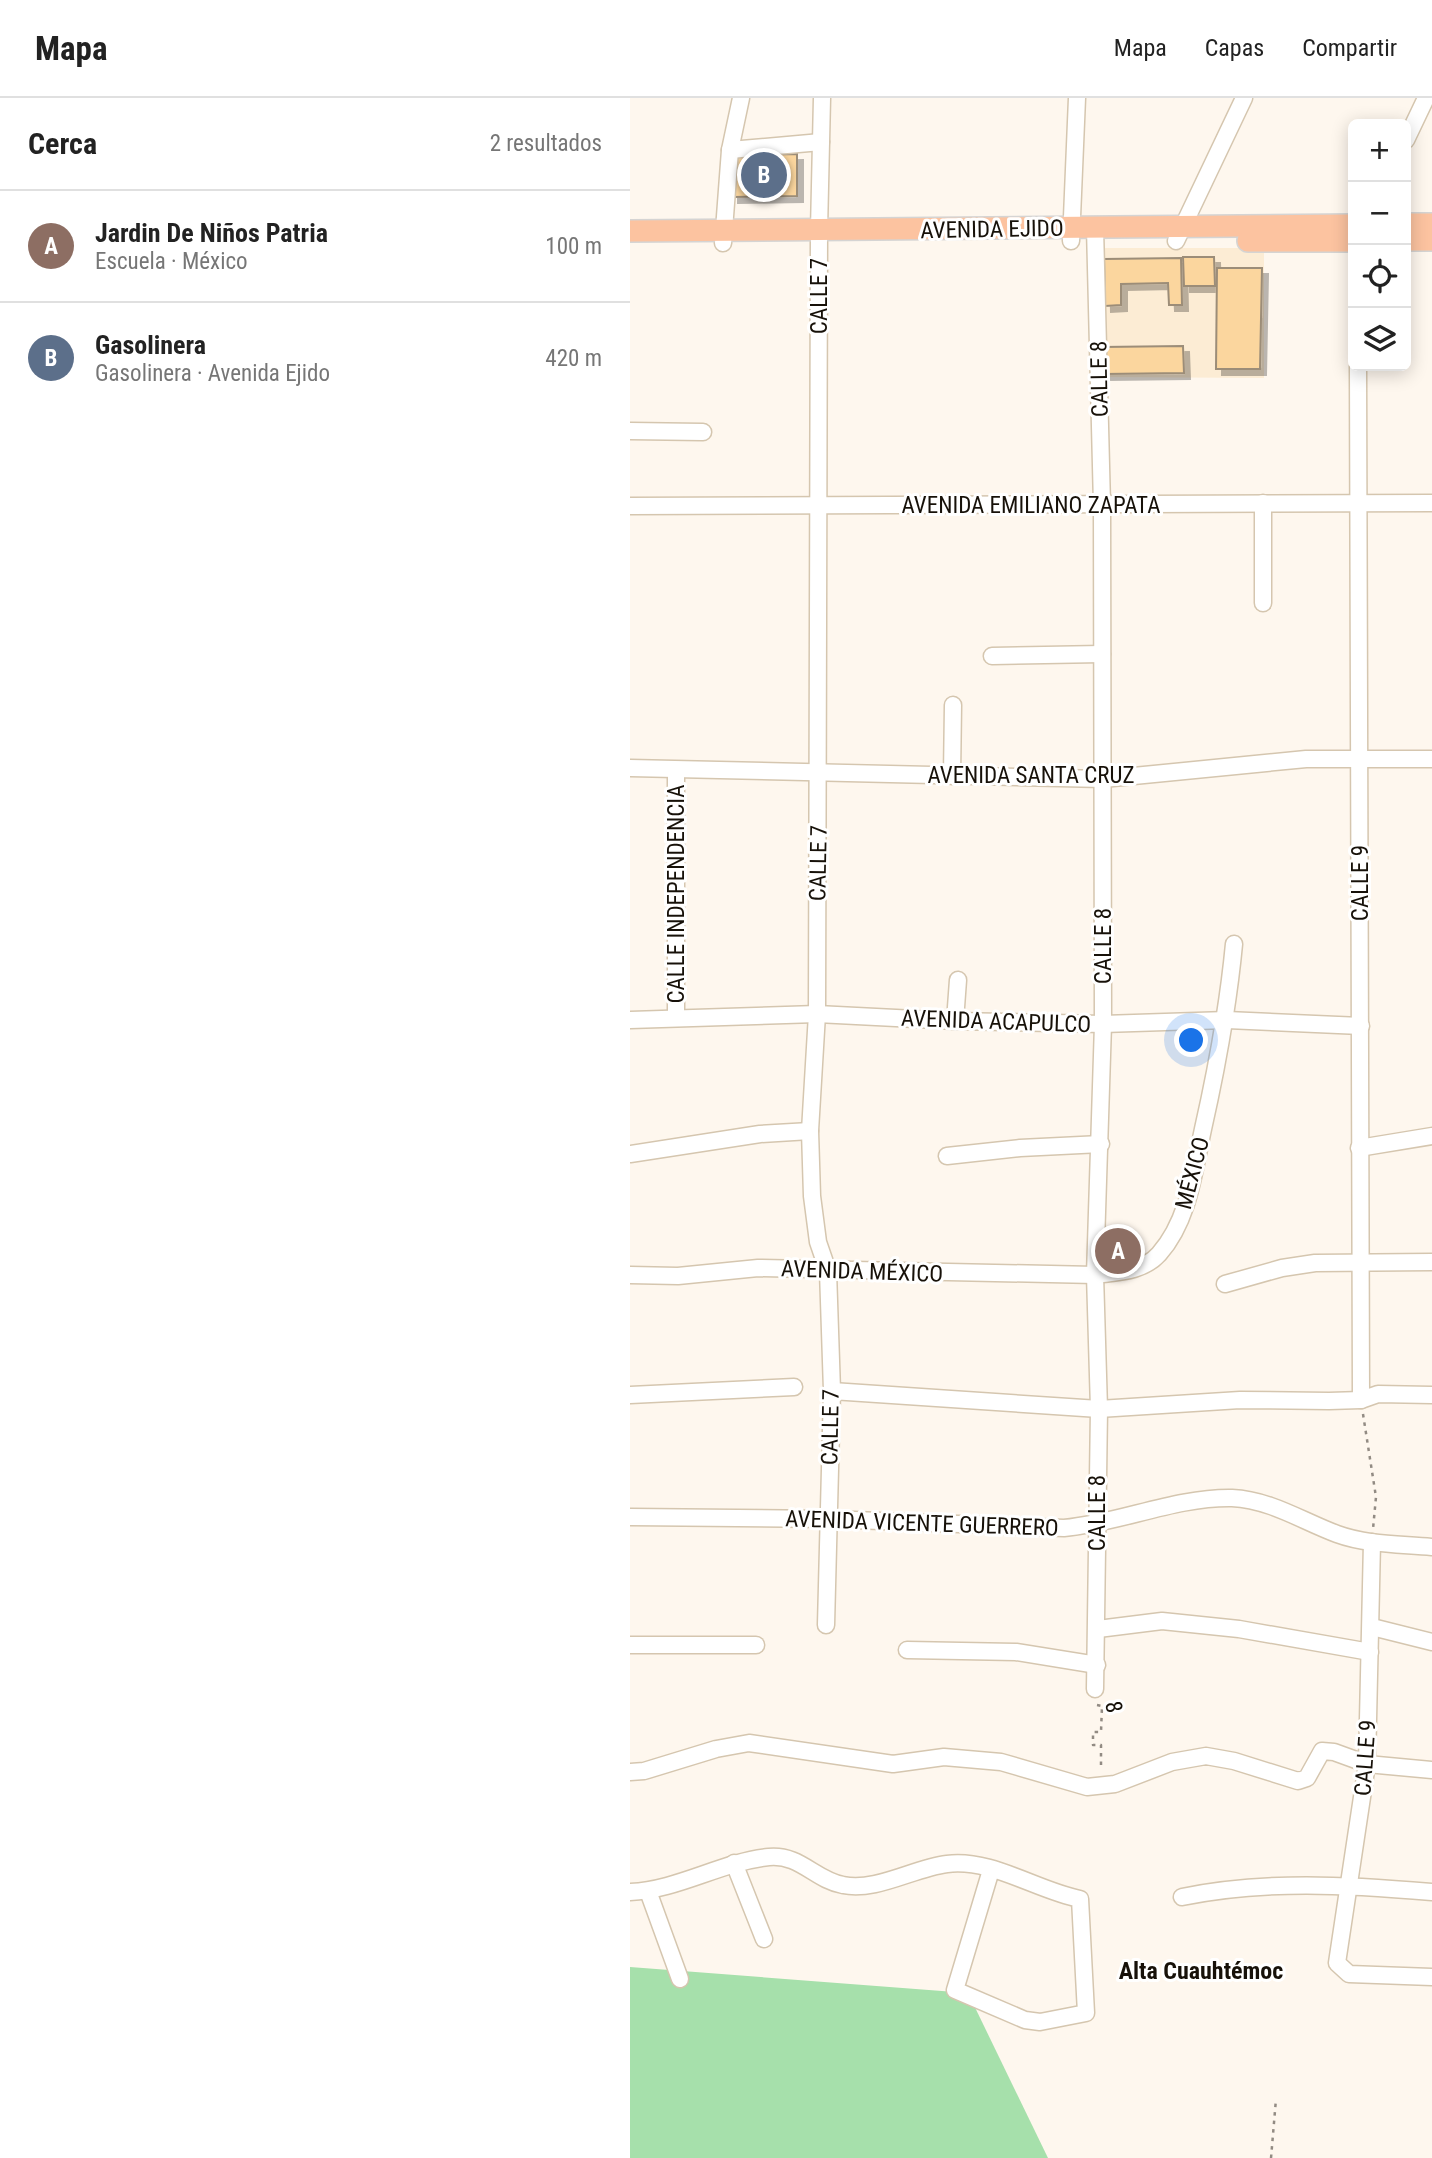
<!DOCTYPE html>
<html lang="es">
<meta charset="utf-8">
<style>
:root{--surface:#fff;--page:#f6f6f6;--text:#222;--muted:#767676;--line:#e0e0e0;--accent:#d93025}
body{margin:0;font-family:"Roboto Condensed",sans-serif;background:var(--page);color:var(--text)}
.controls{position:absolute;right:21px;top:21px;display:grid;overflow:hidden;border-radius:10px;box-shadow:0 4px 18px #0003}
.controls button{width:63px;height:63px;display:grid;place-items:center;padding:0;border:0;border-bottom:2px solid var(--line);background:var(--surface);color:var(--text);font:35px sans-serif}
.you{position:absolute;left:562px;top:943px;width:24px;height:24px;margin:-18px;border:5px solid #fff;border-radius:50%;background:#1a73e8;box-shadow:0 0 0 10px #1a73e833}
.badge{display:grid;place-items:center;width:46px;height:46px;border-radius:50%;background:var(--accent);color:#fff;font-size:23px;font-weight:700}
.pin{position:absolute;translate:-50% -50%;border:4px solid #fff;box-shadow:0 2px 7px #0006}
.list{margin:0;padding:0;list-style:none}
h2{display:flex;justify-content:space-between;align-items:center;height:91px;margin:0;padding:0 28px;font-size:30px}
h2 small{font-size:23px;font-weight:400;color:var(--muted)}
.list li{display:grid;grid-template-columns:46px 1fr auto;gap:21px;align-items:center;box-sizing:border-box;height:112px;padding:0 28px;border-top:2px solid var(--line)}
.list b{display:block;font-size:26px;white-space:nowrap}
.list p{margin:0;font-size:23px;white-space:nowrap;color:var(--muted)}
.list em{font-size:23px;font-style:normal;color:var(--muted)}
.icon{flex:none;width:38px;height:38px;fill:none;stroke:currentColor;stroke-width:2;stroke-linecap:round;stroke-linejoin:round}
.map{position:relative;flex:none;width:802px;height:2060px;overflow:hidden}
header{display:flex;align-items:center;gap:42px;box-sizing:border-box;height:98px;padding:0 35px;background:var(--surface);border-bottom:2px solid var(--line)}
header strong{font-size:33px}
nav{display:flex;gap:38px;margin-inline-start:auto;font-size:24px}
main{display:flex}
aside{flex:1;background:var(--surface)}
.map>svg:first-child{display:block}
.built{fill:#fcecd4}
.green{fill:#a6e0ab}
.building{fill:#fbd69e;stroke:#9c8d78;stroke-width:2;filter:url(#shadow)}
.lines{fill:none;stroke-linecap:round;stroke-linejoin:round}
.minor-casing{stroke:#d5c6af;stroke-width:19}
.major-casing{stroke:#d5d4d3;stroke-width:24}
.path{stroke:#928b83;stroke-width:2.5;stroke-dasharray:3.5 5;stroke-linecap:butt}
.minor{stroke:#fff;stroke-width:16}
.major{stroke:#fcc3a0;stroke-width:21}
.labels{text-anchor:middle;stroke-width:6;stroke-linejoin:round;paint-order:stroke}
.street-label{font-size:23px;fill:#171109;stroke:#fff}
.neighbourhood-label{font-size:24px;font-weight:bold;fill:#171109;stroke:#fff}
</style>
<header>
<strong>Mapa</strong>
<nav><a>Mapa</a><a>Capas</a><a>Compartir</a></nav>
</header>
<main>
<aside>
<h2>Cerca<small>2 resultados</small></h2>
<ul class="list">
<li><span class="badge" style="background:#8d6e63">A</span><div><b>Jardin De Niños Patria</b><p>Escuela · México</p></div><em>100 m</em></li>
<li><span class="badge" style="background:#5c6f8a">B</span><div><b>Gasolinera</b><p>Gasolinera · Avenida Ejido</p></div><em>420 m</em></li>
</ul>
</aside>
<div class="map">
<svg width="802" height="2060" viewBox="0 0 802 2060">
<defs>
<filter id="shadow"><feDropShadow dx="6" dy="6" stdDeviation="0" flood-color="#0004"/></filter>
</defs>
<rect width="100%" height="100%" fill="#fef7ee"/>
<polygon class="built" points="471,150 634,150 634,280 471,279"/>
<polygon class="green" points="0,1869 338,1895 418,2060 0,2060"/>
<g class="building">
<polygon points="167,56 167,98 102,99 102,57"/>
<polygon points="553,159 584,159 585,188 554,188"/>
<polygon points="551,160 552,207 539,207 538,185 491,186 491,207 475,208 474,161"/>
<polygon points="587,170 632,170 630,271 586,271"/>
<polygon points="553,248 554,275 473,276 472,249"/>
<polygon points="471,1140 506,1145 505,1161 470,1164"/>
</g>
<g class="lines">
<g class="minor-casing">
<g id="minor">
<polyline points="192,0 189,132 187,916 180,1033 182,1098 188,1144 198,1173 202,1293 196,1527"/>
<polyline points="776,42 796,0"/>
<polyline points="100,52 191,44"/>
<polyline points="441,143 447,0"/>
<polyline points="546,143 614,0"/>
<polyline points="93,145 100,52 111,0"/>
<polyline points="728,268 731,1302"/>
<polyline points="0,333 73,334"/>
<polyline points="0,408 802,405"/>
<polyline points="633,505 633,405"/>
<polyline points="362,558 472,556"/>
<polyline points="0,670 473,681 676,661 802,661"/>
<polyline points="46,672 46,920"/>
<polyline points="322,678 323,607"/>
<polyline points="0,922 187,916 325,923 473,926 597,922 731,928"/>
<polyline points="325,923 328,882"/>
<polyline points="729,1050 802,1038"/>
<polyline points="0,1056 130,1036 180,1033"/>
<polyline points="317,1058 390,1050 471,1046"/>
<path d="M0,1177L48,1178L128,1170L465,1177C487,1174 513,1174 529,1156C559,1122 564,1073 573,1031C587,969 598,909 604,846"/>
<polyline points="595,1186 652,1170 685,1165 802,1164"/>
<polyline points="202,1293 469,1311 610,1302 699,1303 731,1302 748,1296 802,1297"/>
<polyline points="0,1297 164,1289"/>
<path d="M0,1419L198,1421L434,1430C490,1425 545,1399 602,1400C641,1402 672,1423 707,1436C737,1447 771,1446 802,1449"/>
<polyline points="742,1444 737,1666 707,1865 719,1876 802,1879"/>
<polyline points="742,1529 802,1544"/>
<polyline points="468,1531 532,1523 609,1531 740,1554"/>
<polyline points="0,1547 126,1547"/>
<polyline points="277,1552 386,1554 467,1567"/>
<polyline points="465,1591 469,1311 465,1177 473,926 472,407 465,130"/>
<polyline points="0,1674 14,1673 86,1651 119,1645 263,1666 314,1659 371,1664 457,1689 485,1686 542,1664 576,1658 604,1663 668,1683 677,1680 692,1653 704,1654 737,1666 802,1672"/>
<polyline points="104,1765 134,1841"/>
<polyline points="18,1793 50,1881"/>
<path d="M0,1794C48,1792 91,1764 139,1759C170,1756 185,1782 213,1787C246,1794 284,1770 317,1766C361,1760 408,1793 450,1801L456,1915L410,1924L395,1922L325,1892L361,1772"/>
<path d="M552,1799C634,1782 719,1787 802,1794"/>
</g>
</g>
<g class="major-casing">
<g id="major">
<polyline points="776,126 802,126"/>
<polyline points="0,133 723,127"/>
<polyline points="776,142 802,142"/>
<polyline points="618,143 723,143"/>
</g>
</g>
<g class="path">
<polyline points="733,1316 746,1399 743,1431"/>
<polyline points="467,1607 472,1608 471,1634 463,1634 463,1647 471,1647 471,1671"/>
<polyline points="641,2060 646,2001"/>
</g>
<use href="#minor" class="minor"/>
<use href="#major" class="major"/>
</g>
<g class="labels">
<g class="street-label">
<text transform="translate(362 131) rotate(-1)" y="8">AVENIDA EJIDO</text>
<text transform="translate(189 198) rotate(-90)" y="8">CALLE 7</text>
<text transform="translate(469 281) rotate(-91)" y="8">CALLE 8</text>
<text x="401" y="415">AVENIDA EMILIANO ZAPATA</text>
<text x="401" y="685">AVENIDA SANTA CRUZ</text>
<text transform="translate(188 765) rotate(-89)" y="8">CALLE 7</text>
<text transform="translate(730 785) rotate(-90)" y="8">CALLE 9</text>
<text transform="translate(46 796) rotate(-90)" y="8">CALLE INDEPENDENCIA</text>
<text transform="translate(473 848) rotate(-90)" y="8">CALLE 8</text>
<text transform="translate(366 923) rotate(2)" y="8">AVENIDA ACAPULCO</text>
<text transform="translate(562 1075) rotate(-75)" y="8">MÉXICO</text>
<text transform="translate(232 1173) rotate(2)" y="8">AVENIDA MÉXICO</text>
<text transform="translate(200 1329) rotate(-89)" y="8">CALLE 7</text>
<text transform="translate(467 1415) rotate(-90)" y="8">CALLE 8</text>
<text transform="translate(292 1425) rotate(2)" y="8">AVENIDA VICENTE GUERRERO</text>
<text transform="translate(484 1609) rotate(78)" y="8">8</text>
<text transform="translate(735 1660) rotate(-86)" y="8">CALLE 9</text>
</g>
<g class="neighbourhood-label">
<text x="571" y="1881">Alta Cuauhtémoc</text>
</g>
</g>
</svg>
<div class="controls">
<button>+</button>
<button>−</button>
<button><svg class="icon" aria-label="locate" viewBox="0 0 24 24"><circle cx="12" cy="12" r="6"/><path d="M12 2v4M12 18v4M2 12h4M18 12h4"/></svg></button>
<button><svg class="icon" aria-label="layers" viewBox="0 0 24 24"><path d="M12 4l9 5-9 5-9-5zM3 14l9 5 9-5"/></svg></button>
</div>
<div class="you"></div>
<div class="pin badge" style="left:488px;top:1153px;background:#8d6e63">A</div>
<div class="pin badge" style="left:134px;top:77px;background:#5c6f8a">B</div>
</div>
</main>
